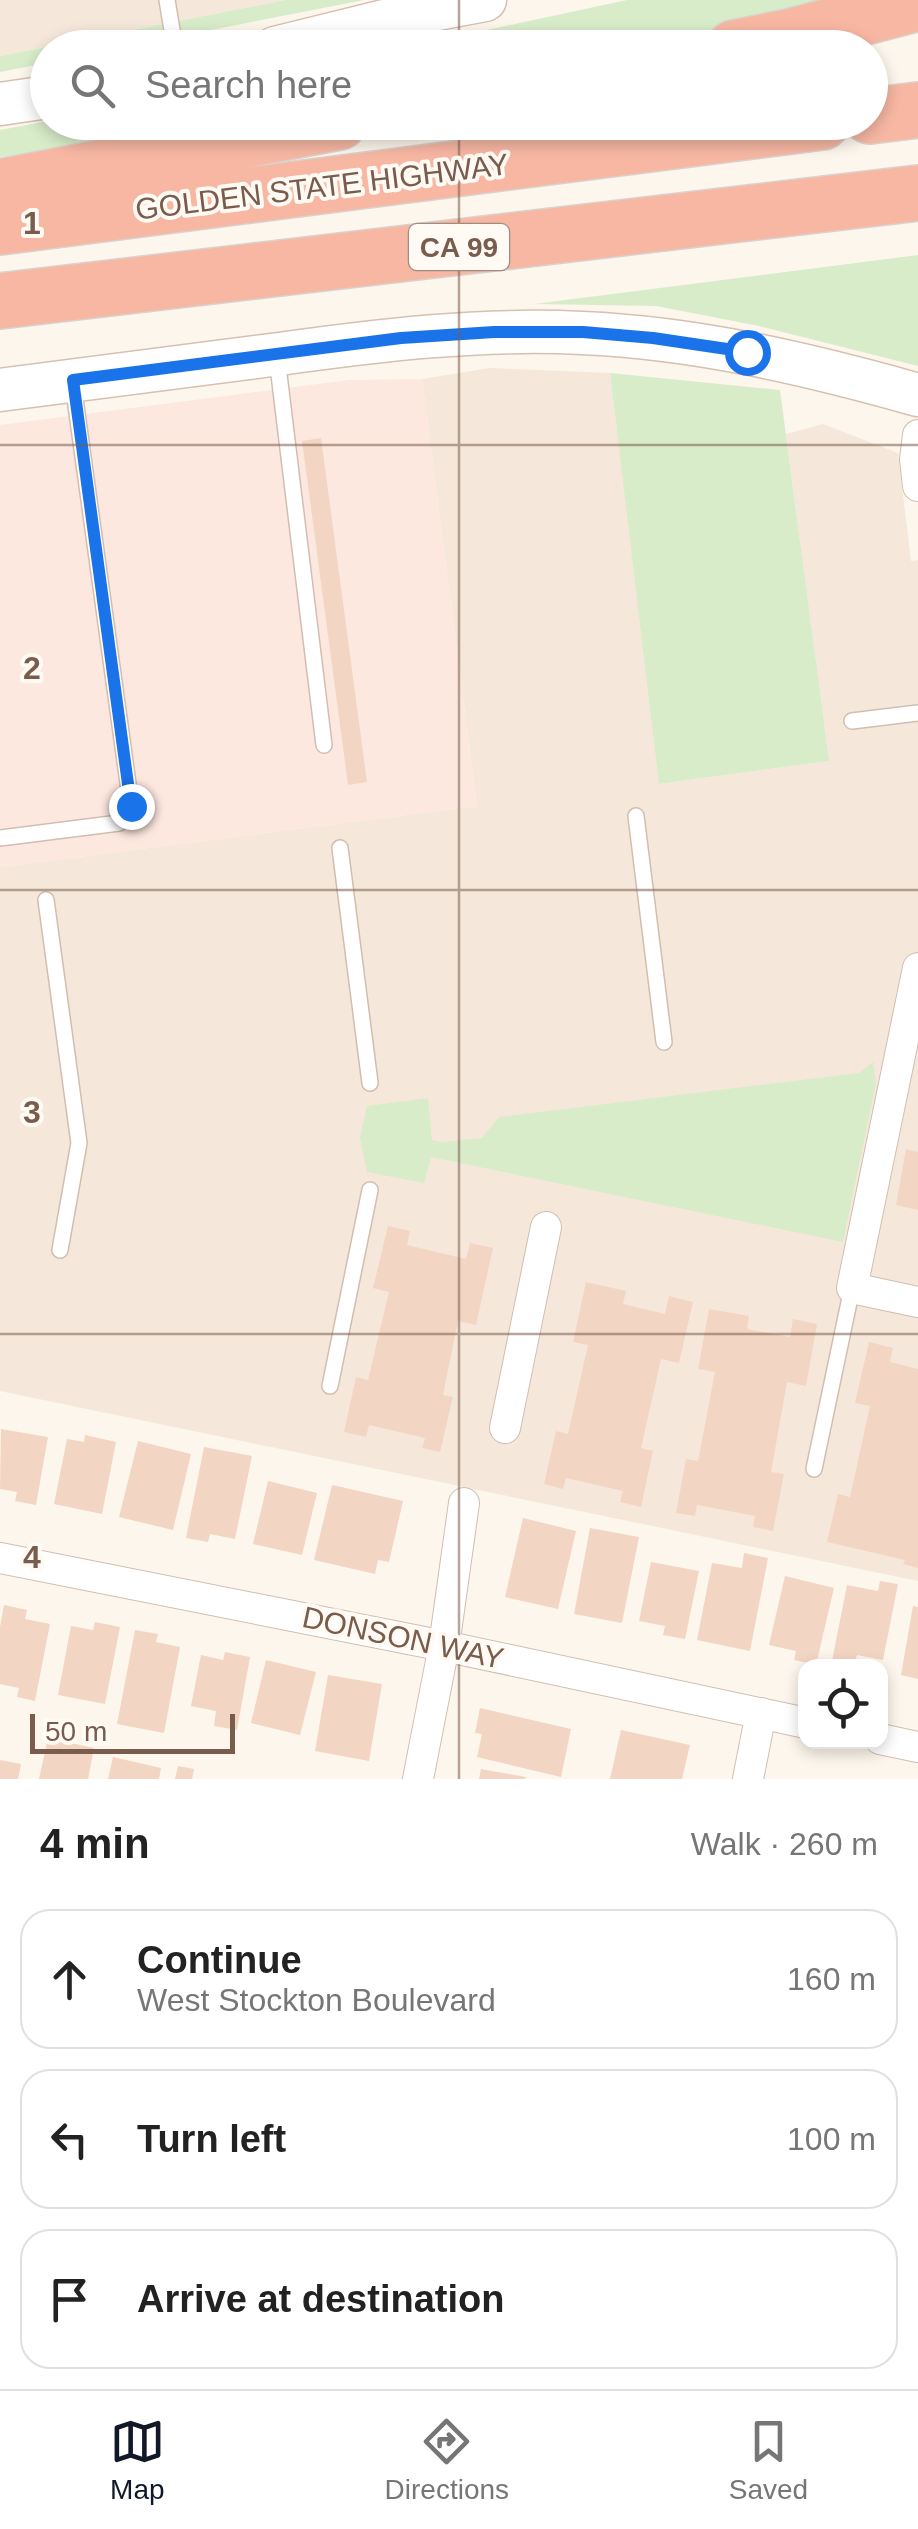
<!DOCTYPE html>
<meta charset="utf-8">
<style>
:root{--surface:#fff;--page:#f2f2f2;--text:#222;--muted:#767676;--line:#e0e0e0;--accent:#111827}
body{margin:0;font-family:Helvetica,sans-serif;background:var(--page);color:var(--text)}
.controls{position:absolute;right:30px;bottom:30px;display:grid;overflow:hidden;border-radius:20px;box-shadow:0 5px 15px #0003}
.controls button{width:90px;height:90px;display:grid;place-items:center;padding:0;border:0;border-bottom:2px solid var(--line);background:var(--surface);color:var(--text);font:50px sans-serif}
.scale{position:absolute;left:30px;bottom:25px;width:205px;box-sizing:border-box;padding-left:10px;border:5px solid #7a5c4d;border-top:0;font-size:28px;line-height:35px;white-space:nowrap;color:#7a5c4d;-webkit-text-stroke:8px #fffaf3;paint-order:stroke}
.stop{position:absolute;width:30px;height:30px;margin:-22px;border:8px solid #1a73e8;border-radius:50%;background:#fff}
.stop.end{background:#1a73e8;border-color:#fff;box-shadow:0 2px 10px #0008}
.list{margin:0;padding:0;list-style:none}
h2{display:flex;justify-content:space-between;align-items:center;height:130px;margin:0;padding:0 40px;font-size:42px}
h2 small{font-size:32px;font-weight:400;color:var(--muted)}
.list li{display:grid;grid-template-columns:65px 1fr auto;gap:30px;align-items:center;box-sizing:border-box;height:140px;margin:0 20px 20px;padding:0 20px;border:2px solid var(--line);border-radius:30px}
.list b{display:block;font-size:38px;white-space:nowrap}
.list p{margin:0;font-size:32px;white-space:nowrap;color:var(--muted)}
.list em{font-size:32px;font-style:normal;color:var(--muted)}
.icon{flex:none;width:55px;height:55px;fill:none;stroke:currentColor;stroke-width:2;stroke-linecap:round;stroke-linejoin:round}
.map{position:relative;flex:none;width:918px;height:1779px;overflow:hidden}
.search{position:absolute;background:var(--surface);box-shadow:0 5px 15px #0003;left:30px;right:30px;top:30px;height:110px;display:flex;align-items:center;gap:25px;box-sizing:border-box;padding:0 35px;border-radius:55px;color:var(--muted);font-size:38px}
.sheet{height:610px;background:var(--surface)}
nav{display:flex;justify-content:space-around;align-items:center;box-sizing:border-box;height:140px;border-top:2px solid var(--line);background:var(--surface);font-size:28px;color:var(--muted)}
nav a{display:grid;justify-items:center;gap:5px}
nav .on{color:var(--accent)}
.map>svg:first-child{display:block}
.residential{fill:#f5e8da}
.commercial{fill:#fde8e0}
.green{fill:#d8ecc9}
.building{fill:#f3d5c3}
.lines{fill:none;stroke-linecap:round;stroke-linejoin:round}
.lane-casing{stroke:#d1beb0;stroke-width:18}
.street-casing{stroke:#d1beb0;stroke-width:32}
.secondary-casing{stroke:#d6c0b0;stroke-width:45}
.highway-casing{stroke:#dad1cd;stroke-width:58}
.lane{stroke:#fff;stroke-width:15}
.street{stroke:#fff;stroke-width:30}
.secondary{stroke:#fff;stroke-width:42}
.highway{stroke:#f7b7a3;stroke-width:55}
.route{stroke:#1a73e8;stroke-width:12}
.grid{fill:none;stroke:#7a5c4d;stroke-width:2.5;stroke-opacity:0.55}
.labels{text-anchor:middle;stroke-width:8;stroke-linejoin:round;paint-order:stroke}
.shield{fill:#fffaf3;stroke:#a28b7f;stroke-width:2.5}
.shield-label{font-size:28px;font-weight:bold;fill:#7a5c4d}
.street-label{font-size:30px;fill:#7a5c4d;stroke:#fffaf3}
.grid-label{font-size:32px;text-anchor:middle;font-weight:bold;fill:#7a5c4d;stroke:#fffaf3;stroke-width:8;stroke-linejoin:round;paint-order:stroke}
</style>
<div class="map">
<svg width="918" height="1779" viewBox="0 0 918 1779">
<rect width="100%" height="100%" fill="#fdf6ec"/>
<g class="residential">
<polygon points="0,0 286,0 0,56"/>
<polygon points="490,368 610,373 660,784 828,761 786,434 823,424 898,453 911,561 918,560 918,1581 0,1391 0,867 477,806 422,379"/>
</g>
<polygon class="commercial" points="422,379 477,806 0,867 0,425 349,380"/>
<g class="green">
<polygon points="286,0 364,0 124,47 48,48 47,63 0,72 0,56"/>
<polygon points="627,0 872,0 732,35 666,47 402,48"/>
<polygon points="47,121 48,122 243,123 0,157 0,130"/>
<polygon points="918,255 918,366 759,326 656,306 534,304"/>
<polygon points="610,373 780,390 829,761 659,784"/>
<polygon points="873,1062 876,1083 843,1242 431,1157 424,1183 367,1172 360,1138 367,1106 428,1098 432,1140 441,1142 482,1138 499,1117 859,1073"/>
</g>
<g class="building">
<polygon points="321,438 367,782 348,785 302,441"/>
<polygon points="906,1149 918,1152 918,1210 896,1205"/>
<polygon points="388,1226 410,1231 407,1245 466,1259 470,1243 493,1248 476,1325 458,1321 443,1395 453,1397 440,1452 422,1448 425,1438 369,1425 366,1437 344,1432 356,1377 368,1380 389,1292 373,1288"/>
<polygon points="586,1282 626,1291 623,1304 665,1314 669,1296 693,1302 679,1363 661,1359 641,1448 653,1451 641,1507 620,1502 623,1491 566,1478 563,1489 544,1484 556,1431 568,1434 588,1345 573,1342"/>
<polygon points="709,1309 749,1316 747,1329 790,1337 793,1319 817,1324 806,1386 787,1382 771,1472 784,1474 773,1531 753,1527 755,1516 697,1505 695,1516 676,1513 686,1459 698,1461 715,1372 698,1369"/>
<polygon points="869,1342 893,1348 890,1362 918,1369 918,1568 903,1564 905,1560 827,1542 838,1494 850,1497 870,1406 855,1403"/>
<polygon points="1,1429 48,1437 36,1505 15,1501 17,1492 0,1489"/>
<polygon points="85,1435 116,1442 102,1514 54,1504 67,1439 84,1442"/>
<polygon points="138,1441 191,1454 173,1530 119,1517"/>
<polygon points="204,1447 252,1456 235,1539 210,1534 208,1542 186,1538"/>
<polygon points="268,1481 317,1493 302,1555 253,1544"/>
<polygon points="332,1485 403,1501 389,1562 378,1560 375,1574 314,1560"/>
<polygon points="523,1518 576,1531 558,1609 505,1597"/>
<polygon points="590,1528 639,1537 622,1623 574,1614"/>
<polygon points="744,1553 768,1558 750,1651 697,1640 712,1563 742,1568"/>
<polygon points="651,1562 699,1571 685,1639 663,1635 665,1626 639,1621"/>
<polygon points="785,1576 834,1588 816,1665 794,1660 796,1651 769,1645"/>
<polygon points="880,1581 898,1584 883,1660 857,1655 854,1666 831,1666 847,1585 878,1591"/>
<polygon points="4,1605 27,1610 25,1619 50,1624 35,1701 17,1697 19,1688 0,1684 0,1627"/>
<polygon points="913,1606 918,1607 918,1679 901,1675"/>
<polygon points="95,1622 120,1627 105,1704 58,1695 71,1626 93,1630"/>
<polygon points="135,1630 158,1634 156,1642 180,1647 164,1733 117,1724"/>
<polygon points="225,1652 250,1657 237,1730 214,1726 216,1711 191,1706 201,1655 223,1660"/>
<polygon points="266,1660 316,1672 300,1735 251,1723"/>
<polygon points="328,1675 382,1684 369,1761 315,1751"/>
<polygon points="480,1708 571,1729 561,1777 477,1757 482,1734 475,1733"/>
<polygon points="621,1730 690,1745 682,1779 610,1779"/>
<polygon points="48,1738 94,1748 88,1779 39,1779"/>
<polygon points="113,1757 161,1768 159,1779 108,1779"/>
<polygon points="0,1760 21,1764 18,1779 0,1779"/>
<polygon points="178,1766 194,1769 192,1779 175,1779"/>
<polygon points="481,1769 526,1777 525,1779 479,1779"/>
</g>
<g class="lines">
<g class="lane-casing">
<g id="lane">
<polyline points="167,0 175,48"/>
<polyline points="277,358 324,745"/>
<polyline points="852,721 918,713"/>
<polyline points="636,816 664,1042"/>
<polyline points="0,838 119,823 131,805 73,384"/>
<polyline points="340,848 370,1083"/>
<polyline points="46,900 79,1143 60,1250"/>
<polyline points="330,1386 370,1190"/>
<polyline points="814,1469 852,1288"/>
</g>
</g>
<g class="street-casing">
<g id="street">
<polyline points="918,435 915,459 918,486"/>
<polyline points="918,968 852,1288 918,1302"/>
<polyline points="505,1428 546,1227"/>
<polyline points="0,1558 444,1646 806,1723"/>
<polyline points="880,1739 918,1747"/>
<polyline points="418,1779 444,1646 464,1503"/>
<polyline points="748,1779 761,1713"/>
</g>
</g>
<g class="secondary-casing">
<g id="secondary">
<polyline points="275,48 421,12 485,0"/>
<polyline points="0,104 48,97"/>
<path d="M0,390C93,378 186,366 279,354C380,340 480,328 582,333C697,338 808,364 918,395"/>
</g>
</g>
<g class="highway-casing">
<g id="highway">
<polyline points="734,48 789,37 918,3"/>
<polyline points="870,116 918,110"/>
<polyline points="0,187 339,122"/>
<polyline points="0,227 822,122"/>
<polyline points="0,301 918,193"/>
</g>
</g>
<use href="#lane" class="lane"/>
<use href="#street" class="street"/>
<use href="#secondary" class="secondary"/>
<use href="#highway" class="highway"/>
</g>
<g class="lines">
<polyline class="route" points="131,806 73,380 401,338 494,332 583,332 653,338 747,352"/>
</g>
<path class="grid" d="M459,0V48M459,122V1779M0,445H918M0,890H918M0,1334H918"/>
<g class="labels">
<rect class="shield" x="409" y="224" width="100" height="46" rx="8"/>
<g class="shield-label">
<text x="459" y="257">CA 99</text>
</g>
<g class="street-label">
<text transform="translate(322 187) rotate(-7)" y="10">GOLDEN STATE HIGHWAY</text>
<text transform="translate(403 1638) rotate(12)" y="10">DONSON WAY</text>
</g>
</g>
<g class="grid-label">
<text x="32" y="234">1</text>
<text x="32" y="679">2</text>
<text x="32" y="1123">3</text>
<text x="32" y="1568">4</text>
</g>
</svg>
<div class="controls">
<button><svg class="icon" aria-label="locate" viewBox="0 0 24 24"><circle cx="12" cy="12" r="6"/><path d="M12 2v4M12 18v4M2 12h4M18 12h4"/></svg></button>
</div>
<div class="scale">50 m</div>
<div class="stop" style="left:747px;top:352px"></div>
<div class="stop end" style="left:131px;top:806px"></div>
<div class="search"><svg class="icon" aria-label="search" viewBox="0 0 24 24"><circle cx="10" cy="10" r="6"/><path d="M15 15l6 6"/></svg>Search here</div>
</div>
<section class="sheet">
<h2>4 min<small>Walk · 260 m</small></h2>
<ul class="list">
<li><svg class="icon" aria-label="ahead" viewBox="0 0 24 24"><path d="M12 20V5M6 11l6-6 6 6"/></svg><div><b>Continue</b><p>West Stockton Boulevard</p></div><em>160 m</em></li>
<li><svg class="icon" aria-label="left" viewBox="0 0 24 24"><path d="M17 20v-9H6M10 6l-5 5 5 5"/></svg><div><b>Turn left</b></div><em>100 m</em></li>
<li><svg class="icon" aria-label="arrive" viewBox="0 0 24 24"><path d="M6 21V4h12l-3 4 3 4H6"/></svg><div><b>Arrive at destination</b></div></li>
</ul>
</section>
<nav>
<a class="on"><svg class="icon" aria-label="map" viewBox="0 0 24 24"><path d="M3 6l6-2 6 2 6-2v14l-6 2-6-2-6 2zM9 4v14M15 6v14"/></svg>Map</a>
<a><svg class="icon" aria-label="directions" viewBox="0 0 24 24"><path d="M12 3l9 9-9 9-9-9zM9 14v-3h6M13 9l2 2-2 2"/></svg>Directions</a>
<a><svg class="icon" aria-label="saved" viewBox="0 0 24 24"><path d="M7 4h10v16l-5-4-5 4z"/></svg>Saved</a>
</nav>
